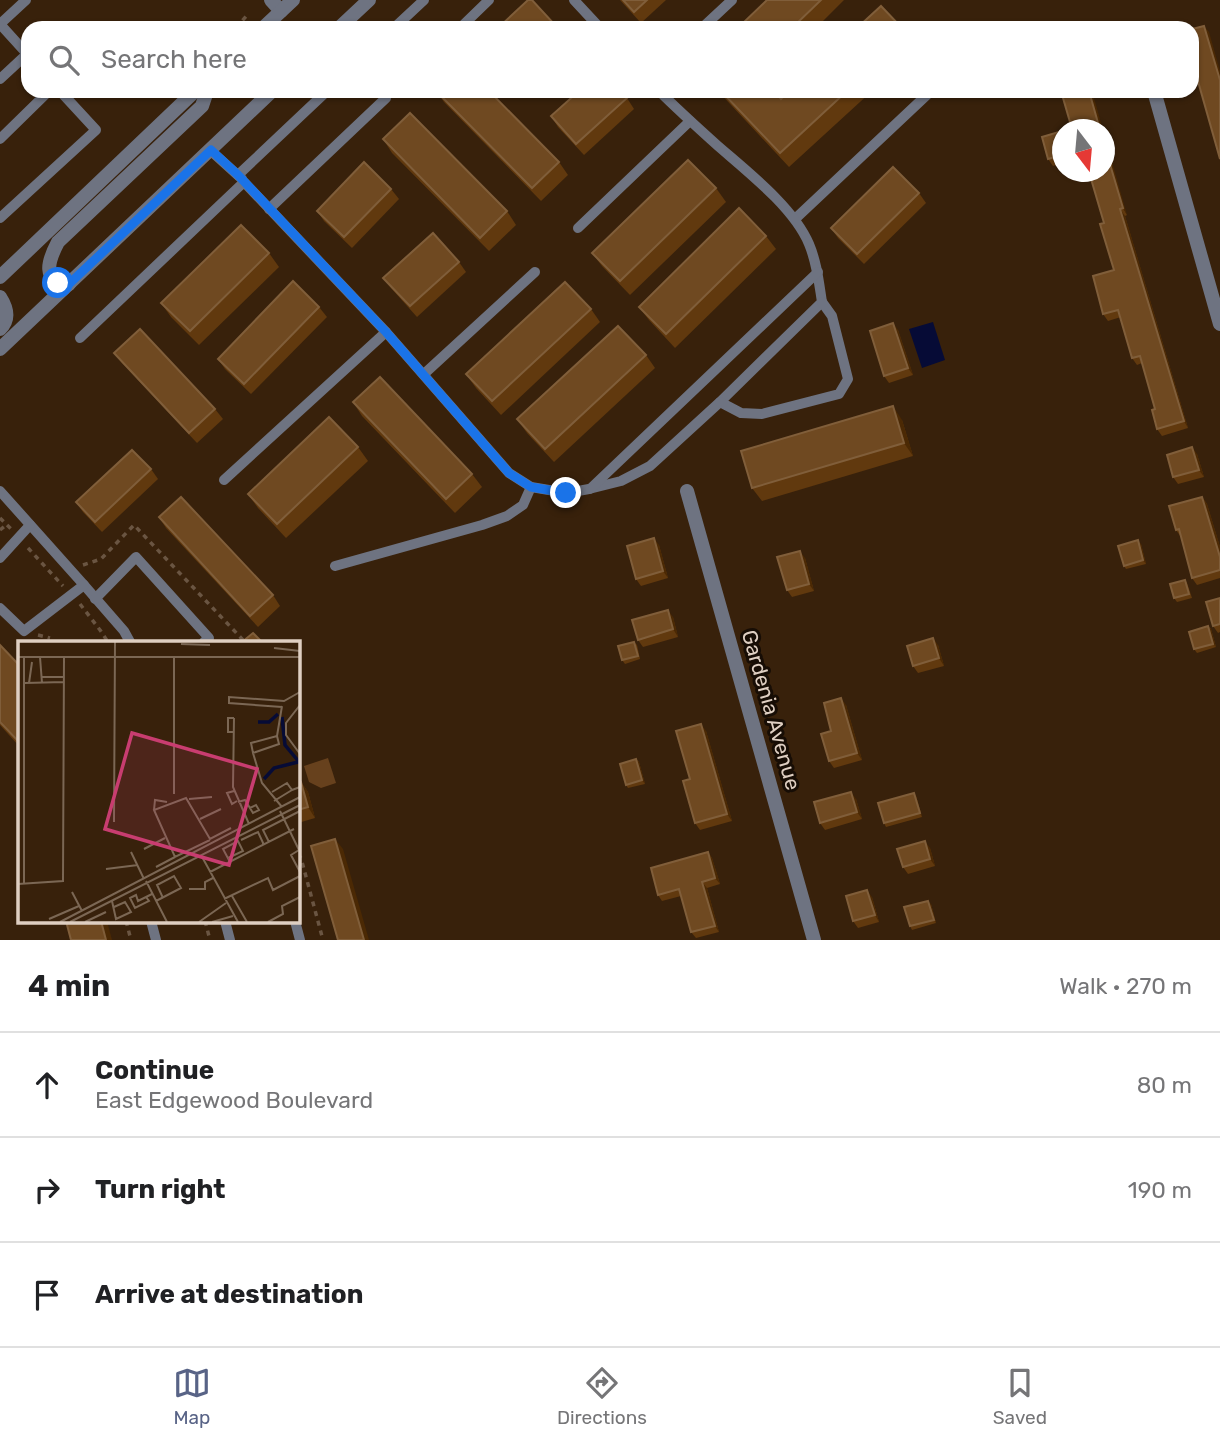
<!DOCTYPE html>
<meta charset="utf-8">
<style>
:root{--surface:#fff;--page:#f6f6f6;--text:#202124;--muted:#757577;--line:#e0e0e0;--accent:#586386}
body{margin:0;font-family:Rubik,sans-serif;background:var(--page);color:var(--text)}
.compass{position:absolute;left:1052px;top:119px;width:63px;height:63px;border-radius:50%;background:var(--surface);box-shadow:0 2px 5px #0004;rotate:164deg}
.stop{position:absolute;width:21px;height:21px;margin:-16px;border:5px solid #1a73e8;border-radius:50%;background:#fff}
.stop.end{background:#1a73e8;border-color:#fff;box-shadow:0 2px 7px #0008}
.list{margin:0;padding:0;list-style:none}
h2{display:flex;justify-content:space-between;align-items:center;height:91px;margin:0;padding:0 28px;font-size:30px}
h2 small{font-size:23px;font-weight:400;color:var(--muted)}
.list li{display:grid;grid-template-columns:46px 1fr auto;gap:21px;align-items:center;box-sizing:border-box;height:105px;padding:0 28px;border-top:2px solid var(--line)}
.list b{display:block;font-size:26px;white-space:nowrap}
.list p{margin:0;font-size:23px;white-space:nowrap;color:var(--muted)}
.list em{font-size:23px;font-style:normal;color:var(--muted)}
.icon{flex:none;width:38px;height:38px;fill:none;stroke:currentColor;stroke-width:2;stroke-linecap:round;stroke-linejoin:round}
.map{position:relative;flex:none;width:1220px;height:940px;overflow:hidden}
.search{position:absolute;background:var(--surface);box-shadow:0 2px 5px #0004;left:21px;right:21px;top:21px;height:77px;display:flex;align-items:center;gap:18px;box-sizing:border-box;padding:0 24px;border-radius:21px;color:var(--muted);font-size:26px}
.sheet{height:406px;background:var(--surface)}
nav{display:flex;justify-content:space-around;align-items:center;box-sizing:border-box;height:98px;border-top:2px solid var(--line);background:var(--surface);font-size:19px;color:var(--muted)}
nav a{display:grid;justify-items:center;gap:4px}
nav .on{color:var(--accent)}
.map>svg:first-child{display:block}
.green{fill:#67411d}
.water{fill:#060b36}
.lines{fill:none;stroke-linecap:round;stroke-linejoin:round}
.path{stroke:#6a5542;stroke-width:3.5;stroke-dasharray:5 5;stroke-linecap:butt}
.service{stroke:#6e7381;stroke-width:10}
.minor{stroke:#6e7381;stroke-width:14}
.tertiary{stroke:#6e7381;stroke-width:14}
.wall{fill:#61390e}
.shaded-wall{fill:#4b2904}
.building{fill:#6f4921;stroke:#805e3a;stroke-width:2}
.route{stroke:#1a73e8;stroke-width:9}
.labels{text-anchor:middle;stroke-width:6;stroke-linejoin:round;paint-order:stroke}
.street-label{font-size:21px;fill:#dfcfc2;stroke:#170d05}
.inset-river{fill:none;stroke:#060b36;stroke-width:3.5}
.inset-road{fill:none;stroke:#7b6754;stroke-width:2}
.view{fill:#c83d70;fill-opacity:0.15;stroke:#c83d70;stroke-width:3.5}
.inset-edge{fill:none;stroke:#dfcfc2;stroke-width:3.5}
</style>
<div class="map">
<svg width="1220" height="940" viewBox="0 0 1220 940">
<rect width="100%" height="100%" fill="#38210b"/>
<polygon class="green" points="328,758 336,783 321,788 309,782 304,766"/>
<polygon class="water" points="933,322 945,360 922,368 909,329"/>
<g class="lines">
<g class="path">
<polyline points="236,28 249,13"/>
<polyline points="0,518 11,529"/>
<polyline points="0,530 6,525"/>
<polyline points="28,548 63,586"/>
<polyline points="83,565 101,559 134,525 244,641 242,642"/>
<polyline points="80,604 100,630 108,642"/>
<polyline points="38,635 50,638"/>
<polyline points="298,854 301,858 323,940"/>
<polyline points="126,921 131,940"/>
<polyline points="205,921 210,940"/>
</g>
<g class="service">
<polyline points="26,0 0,24 28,55"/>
<polyline points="574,0 600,28"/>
<polyline points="394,28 424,0"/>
<polyline points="460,28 489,0"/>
<polyline points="702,28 732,0"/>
<polyline points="0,79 27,54"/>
<polyline points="0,139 49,91"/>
<polyline points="210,150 242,179"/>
<polyline points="238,175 327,91"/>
<polyline points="269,209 386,98"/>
<polyline points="0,218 96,130 60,91"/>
<polyline points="795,219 931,91"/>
<polyline points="578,228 690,121"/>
<path d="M80,338L244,182L386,332L509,473L531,487L567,493L589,489L621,481L650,466L720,402L822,302C819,283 817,263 809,244C794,208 748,172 718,146C698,128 678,110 659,91"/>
<polyline points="424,374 535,272"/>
<polyline points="720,402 741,413 762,414 839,394 848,379 832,316 822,302"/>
<polyline points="224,480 386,332"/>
<polyline points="590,489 818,272"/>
<polyline points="0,491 84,585 124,631 130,642"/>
<polyline points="0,558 30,525"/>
<polyline points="335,566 482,525 507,516 523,505 531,487"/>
<polyline points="95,599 136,557 209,638 204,642"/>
<polyline points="0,608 24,631 84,585"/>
<polyline points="151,921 156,940"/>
<polyline points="225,921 230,940"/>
<polyline points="295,921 300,940"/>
</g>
<g class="minor">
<polyline points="1154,91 1220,324"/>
<polyline points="687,491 814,940"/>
</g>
<g class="tertiary">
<polyline points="271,0 281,11"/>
<polyline points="263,28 293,0"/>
<polyline points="339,28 369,0"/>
<polyline points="0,277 195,91"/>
<path d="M69,284C41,281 48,261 58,242L202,106L207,91"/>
<path d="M0,297C7,308 10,319 0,329"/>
<polyline points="0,349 272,91"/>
</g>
</g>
<g class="wall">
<polygon points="620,0 666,0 641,23"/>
<polygon points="767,0 844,0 816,28 743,28"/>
<polygon points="436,91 506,91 497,99 559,162 568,175 541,201 444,102"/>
<polygon points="718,91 774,91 781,99 789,91 872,91 789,167"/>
<polygon points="627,98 634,109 584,155 558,127 551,116"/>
<polygon points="1062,131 1062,163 1053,166 1048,159"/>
<polygon points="383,139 507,211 516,225 489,251 392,153"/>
<polygon points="1086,172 1104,172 1127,215 1125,216 1188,428 1162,436 1157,429 1155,409 1142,363 1137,365 1132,358 1121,317 1108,321 1103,314 1114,270 1104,223 1090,176 1089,177"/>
<polygon points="716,188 726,202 630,295 602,266 592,253"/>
<polygon points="391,189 399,199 352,248 324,221 317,211"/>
<polygon points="919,193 926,203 864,264 838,238 831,228"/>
<polygon points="766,236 776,249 675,348 649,320 639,307"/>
<polygon points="269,253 279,267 199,345 171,317 161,303"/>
<polygon points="459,262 466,272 417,317 391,288 383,278"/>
<polygon points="319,307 327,317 251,394 225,369 218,359"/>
<polygon points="591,309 600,322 501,415 476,388 466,374"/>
<polygon points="898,330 913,375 889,383 884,376"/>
<polygon points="114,353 215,409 223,419 197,443 122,363"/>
<polygon points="646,355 655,368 554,462 527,433 517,419"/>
<polygon points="353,402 472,474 482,487 455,513 362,416"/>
<polygon points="902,420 913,456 762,501 752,488"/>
<polygon points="358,447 368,461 286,538 258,508 248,494"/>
<polygon points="1197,454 1204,477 1178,484 1173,477"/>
<polygon points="151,469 158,479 102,532 83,512 76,502"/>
<polygon points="1202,497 1207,504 1220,547 1220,578 1197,585 1192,578 1181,537 1176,530"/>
<polygon points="159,517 273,595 280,606 258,627 166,528"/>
<polygon points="1141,544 1146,564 1126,569 1124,566"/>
<polygon points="659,545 668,578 641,586 636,579"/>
<polygon points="805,558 814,591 792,597 787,590"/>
<polygon points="1185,580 1187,583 1192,598 1177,602 1174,598"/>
<polygon points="1220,598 1220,632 1218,633 1213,626"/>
<polygon points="673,617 678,637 643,647 638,640"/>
<polygon points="1208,626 1211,629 1216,647 1197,653 1194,649"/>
<polygon points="634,642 637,645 640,659 625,664 622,660"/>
<polygon points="0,645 19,665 19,746 0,725"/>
<polygon points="938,645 944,666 918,673 913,666"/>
<polygon points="846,705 862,760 834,768 829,761 831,731"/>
<polygon points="706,731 732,821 700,830 695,823"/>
<polygon points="636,759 639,762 645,784 628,788 626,785"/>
<polygon points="301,782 308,792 315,818 298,823 298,783"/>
<polygon points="914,793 916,796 922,817 886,827 884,823"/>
<polygon points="856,799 862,819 825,830 820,823"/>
<polygon points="930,848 935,866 908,874 903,867"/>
<polygon points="708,852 712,858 720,884 707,888 719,932 696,938 691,932 681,896 662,901 658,895"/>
<polygon points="872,897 879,922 858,928 853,921"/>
<polygon points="931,904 936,923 912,930 910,926"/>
</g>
<g class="shaded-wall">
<polygon points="1204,26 1209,32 1220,71 1220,80"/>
<polygon points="1089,91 1092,91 1103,130 1100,130"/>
<polygon points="1104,134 1127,215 1123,208 1104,144"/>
<polygon points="1120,209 1125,216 1188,428 1184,421"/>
<polygon points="893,323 898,330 913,375 908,368"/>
<polygon points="893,406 902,420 913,456 904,443"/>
<polygon points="1192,447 1197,454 1204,477 1199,470"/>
<polygon points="1202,497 1207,504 1220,547 1220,557"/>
<polygon points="654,538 659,545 668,578 663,571"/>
<polygon points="1138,540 1141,544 1146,564 1143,560"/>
<polygon points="800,551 805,558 814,591 809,584"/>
<polygon points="668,610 673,617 678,637 673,629"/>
<polygon points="1208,626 1211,629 1216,647 1213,644"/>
<polygon points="933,638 938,645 944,666 939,658"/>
<polygon points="841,698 846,705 862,760 857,753"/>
<polygon points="701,724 706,731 732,821 727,814"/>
<polygon points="636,759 639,762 645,784 642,780"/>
<polygon points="301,782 308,792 315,818 308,807"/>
<polygon points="851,792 856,799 862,819 857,812"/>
<polygon points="914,793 916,796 922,817 920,813"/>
<polygon points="335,839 343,849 369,940 364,940"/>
<polygon points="925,841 930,848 935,866 930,859"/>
<polygon points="708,852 712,858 720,884 715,878"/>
<polygon points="702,882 707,888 719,932 715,926"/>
<polygon points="867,890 872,897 879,922 875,915"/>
<polygon points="928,901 931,904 936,923 934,920"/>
<polygon points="101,921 107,921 112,940 106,940"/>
</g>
<g class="building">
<polygon points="528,0 532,0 555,25 552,28 498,28"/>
<polygon points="623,0 647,0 634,12"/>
<polygon points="767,0 821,0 792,28 743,28 745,27 742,24"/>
<polygon points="881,6 902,28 857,28"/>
<polygon points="1204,26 1220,80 1220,159 1192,60 1192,29"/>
<polygon points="436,91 489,91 559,162 532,188"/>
<polygon points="579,91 621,91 627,98 576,144 551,116"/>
<polygon points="721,91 774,91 781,99 789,91 847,91 780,153"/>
<polygon points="1061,91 1089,91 1100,130 1069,130 1072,129"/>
<polygon points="410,113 507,211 480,238 383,139"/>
<polygon points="1062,131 1062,155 1048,159 1042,137"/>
<polygon points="1104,144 1123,208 1120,209 1184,421 1157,429 1152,410 1155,409 1140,356 1132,358 1118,310 1103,314 1093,276 1114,270 1100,224 1104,223 1089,172 1104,172"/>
<polygon points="688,160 716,188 620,281 592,253"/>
<polygon points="364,162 391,189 344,237 317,211"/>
<polygon points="893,167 919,193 857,254 831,228"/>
<polygon points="739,208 766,236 666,334 639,307"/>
<polygon points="241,225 269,253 190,331 161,303"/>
<polygon points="433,233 459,262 410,306 383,278"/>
<polygon points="293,281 319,307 244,384 218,359"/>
<polygon points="565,282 591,309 492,401 466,374"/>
<polygon points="893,323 908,368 884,376 870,331"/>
<polygon points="618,326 646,355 545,449 517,419"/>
<polygon points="140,329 215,409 189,433 114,353"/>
<polygon points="380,377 472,474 446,499 353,402"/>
<polygon points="893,406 904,443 752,488 741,451"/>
<polygon points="329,417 358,447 277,524 248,494"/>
<polygon points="1192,447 1199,470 1173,477 1167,455"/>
<polygon points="132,450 151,469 95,522 76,502"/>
<polygon points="181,497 273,595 250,616 159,517"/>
<polygon points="1202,497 1220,557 1220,570 1192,578 1179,529 1176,530 1169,506"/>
<polygon points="654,538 663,571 636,579 627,546"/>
<polygon points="1138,540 1143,560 1124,566 1118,546"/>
<polygon points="800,551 809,584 787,590 777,557"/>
<polygon points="1185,580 1189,594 1174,598 1170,584"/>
<polygon points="1220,598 1220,624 1213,626 1206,602"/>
<polygon points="668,610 673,629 638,640 632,620"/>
<polygon points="1208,626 1213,644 1194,649 1189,632"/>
<polygon points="253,633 262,642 242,642"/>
<polygon points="933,638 939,658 913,666 907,646"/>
<polygon points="634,642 638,656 622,660 618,646"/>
<polygon points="0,645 19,665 19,742 0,722"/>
<polygon points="841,698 857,753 829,761 821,734 831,731 824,703"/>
<polygon points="701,724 727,814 695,823 683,781 690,779 676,731"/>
<polygon points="636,759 642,780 626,785 620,764"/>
<polygon points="301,782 308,807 298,810 298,783"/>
<polygon points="851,792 857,812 820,823 814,802"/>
<polygon points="914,793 920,813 884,823 878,803"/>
<polygon points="335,839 364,940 338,940 311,846"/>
<polygon points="925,841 930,859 903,867 897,849"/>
<polygon points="708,852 715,878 702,882 715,926 691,932 679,889 658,895 651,868"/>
<polygon points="867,890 875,915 853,921 846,896"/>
<polygon points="928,901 934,920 910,926 904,907"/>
<polygon points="66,921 101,921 106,940 71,940"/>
</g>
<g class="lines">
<polyline class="route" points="58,283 69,284 211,150 238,175 386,332 509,473 531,487 566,493"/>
</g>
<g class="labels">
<g class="street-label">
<text transform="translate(771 710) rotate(74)" y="7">Gardenia Avenue</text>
</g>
</g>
<g transform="translate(18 641)">
<rect width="282" height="282" fill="#38210b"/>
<path class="inset-river" d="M264,76L267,104L282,122M240,81H251L260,73M246,138L256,127L280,121"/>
<path class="inset-road" d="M163,3L192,4M256,7L282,10M0,16H282M22,16L24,42M24,36H46M7,42L46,41M11,42L14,21M282,64L268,82V94L282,113M264,66L211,62V56L266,60L282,51M216,77L215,146L231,183M215,91H210V77H216M259,95L261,103L235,112L233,102ZM259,95L264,65M235,112L244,142L264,166M216,150L209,152L214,163L219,160M254,151L269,142L274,149L282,146M156,153V16M171,158L194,156M256,160L274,149M220,161L227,159L235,172L241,169L238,164L232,167M136,169L137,159L149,161M262,170L281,209M182,178L203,168M96,181L97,0M192,199L157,216L136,169L168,157L192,198L213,187M223,199L240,191L246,204M251,201L245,189L282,170M126,208L147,197M281,209L273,214L282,231M113,211L126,238M183,214L220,281M210,217L225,210L220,200L205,208L212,221M138,226L157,216M88,228L120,224M192,231L276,188M128,240L149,281M6,242V16M0,243L45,240L46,16M171,248H187V241L195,237M54,251L64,270M214,255L229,281M128,256L131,260L117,267L112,257L118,254L120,260L134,253M206,258L250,237L255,249L282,235M94,260L98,278L113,271L107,261L96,266M138,260L163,247L156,235L139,244L145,257M31,278L61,265M42,281L282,156M52,281L282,164M67,281L88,271M181,281L208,262M194,281L215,275M250,281L265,273L264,265L282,256"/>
<path class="view" d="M114,92L239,128L211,224L87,188Z"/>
<rect width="282" height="282" class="inset-edge"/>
</g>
</svg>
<svg class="compass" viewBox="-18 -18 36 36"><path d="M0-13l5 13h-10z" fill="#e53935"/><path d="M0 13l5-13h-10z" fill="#757577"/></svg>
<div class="stop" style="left:58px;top:283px"></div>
<div class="stop end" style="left:566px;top:493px"></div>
<div class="search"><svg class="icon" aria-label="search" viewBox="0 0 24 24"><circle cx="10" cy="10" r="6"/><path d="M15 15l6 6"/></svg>Search here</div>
</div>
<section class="sheet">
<h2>4 min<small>Walk · 270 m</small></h2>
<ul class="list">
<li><svg class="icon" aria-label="ahead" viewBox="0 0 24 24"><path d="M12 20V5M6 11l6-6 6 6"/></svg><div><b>Continue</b><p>East Edgewood Boulevard</p></div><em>80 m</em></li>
<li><svg class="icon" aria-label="right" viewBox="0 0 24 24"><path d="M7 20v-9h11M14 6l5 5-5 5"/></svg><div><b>Turn right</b></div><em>190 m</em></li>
<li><svg class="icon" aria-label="arrive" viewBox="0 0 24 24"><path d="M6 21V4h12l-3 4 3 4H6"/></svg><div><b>Arrive at destination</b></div></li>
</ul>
</section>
<nav>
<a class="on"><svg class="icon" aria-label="map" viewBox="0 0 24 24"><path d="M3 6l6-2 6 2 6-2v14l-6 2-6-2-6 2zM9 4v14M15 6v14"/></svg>Map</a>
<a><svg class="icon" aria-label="directions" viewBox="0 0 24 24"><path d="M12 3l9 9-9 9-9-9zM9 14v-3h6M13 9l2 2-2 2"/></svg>Directions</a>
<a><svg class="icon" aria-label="saved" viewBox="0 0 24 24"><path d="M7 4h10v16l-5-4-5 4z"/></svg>Saved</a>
</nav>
